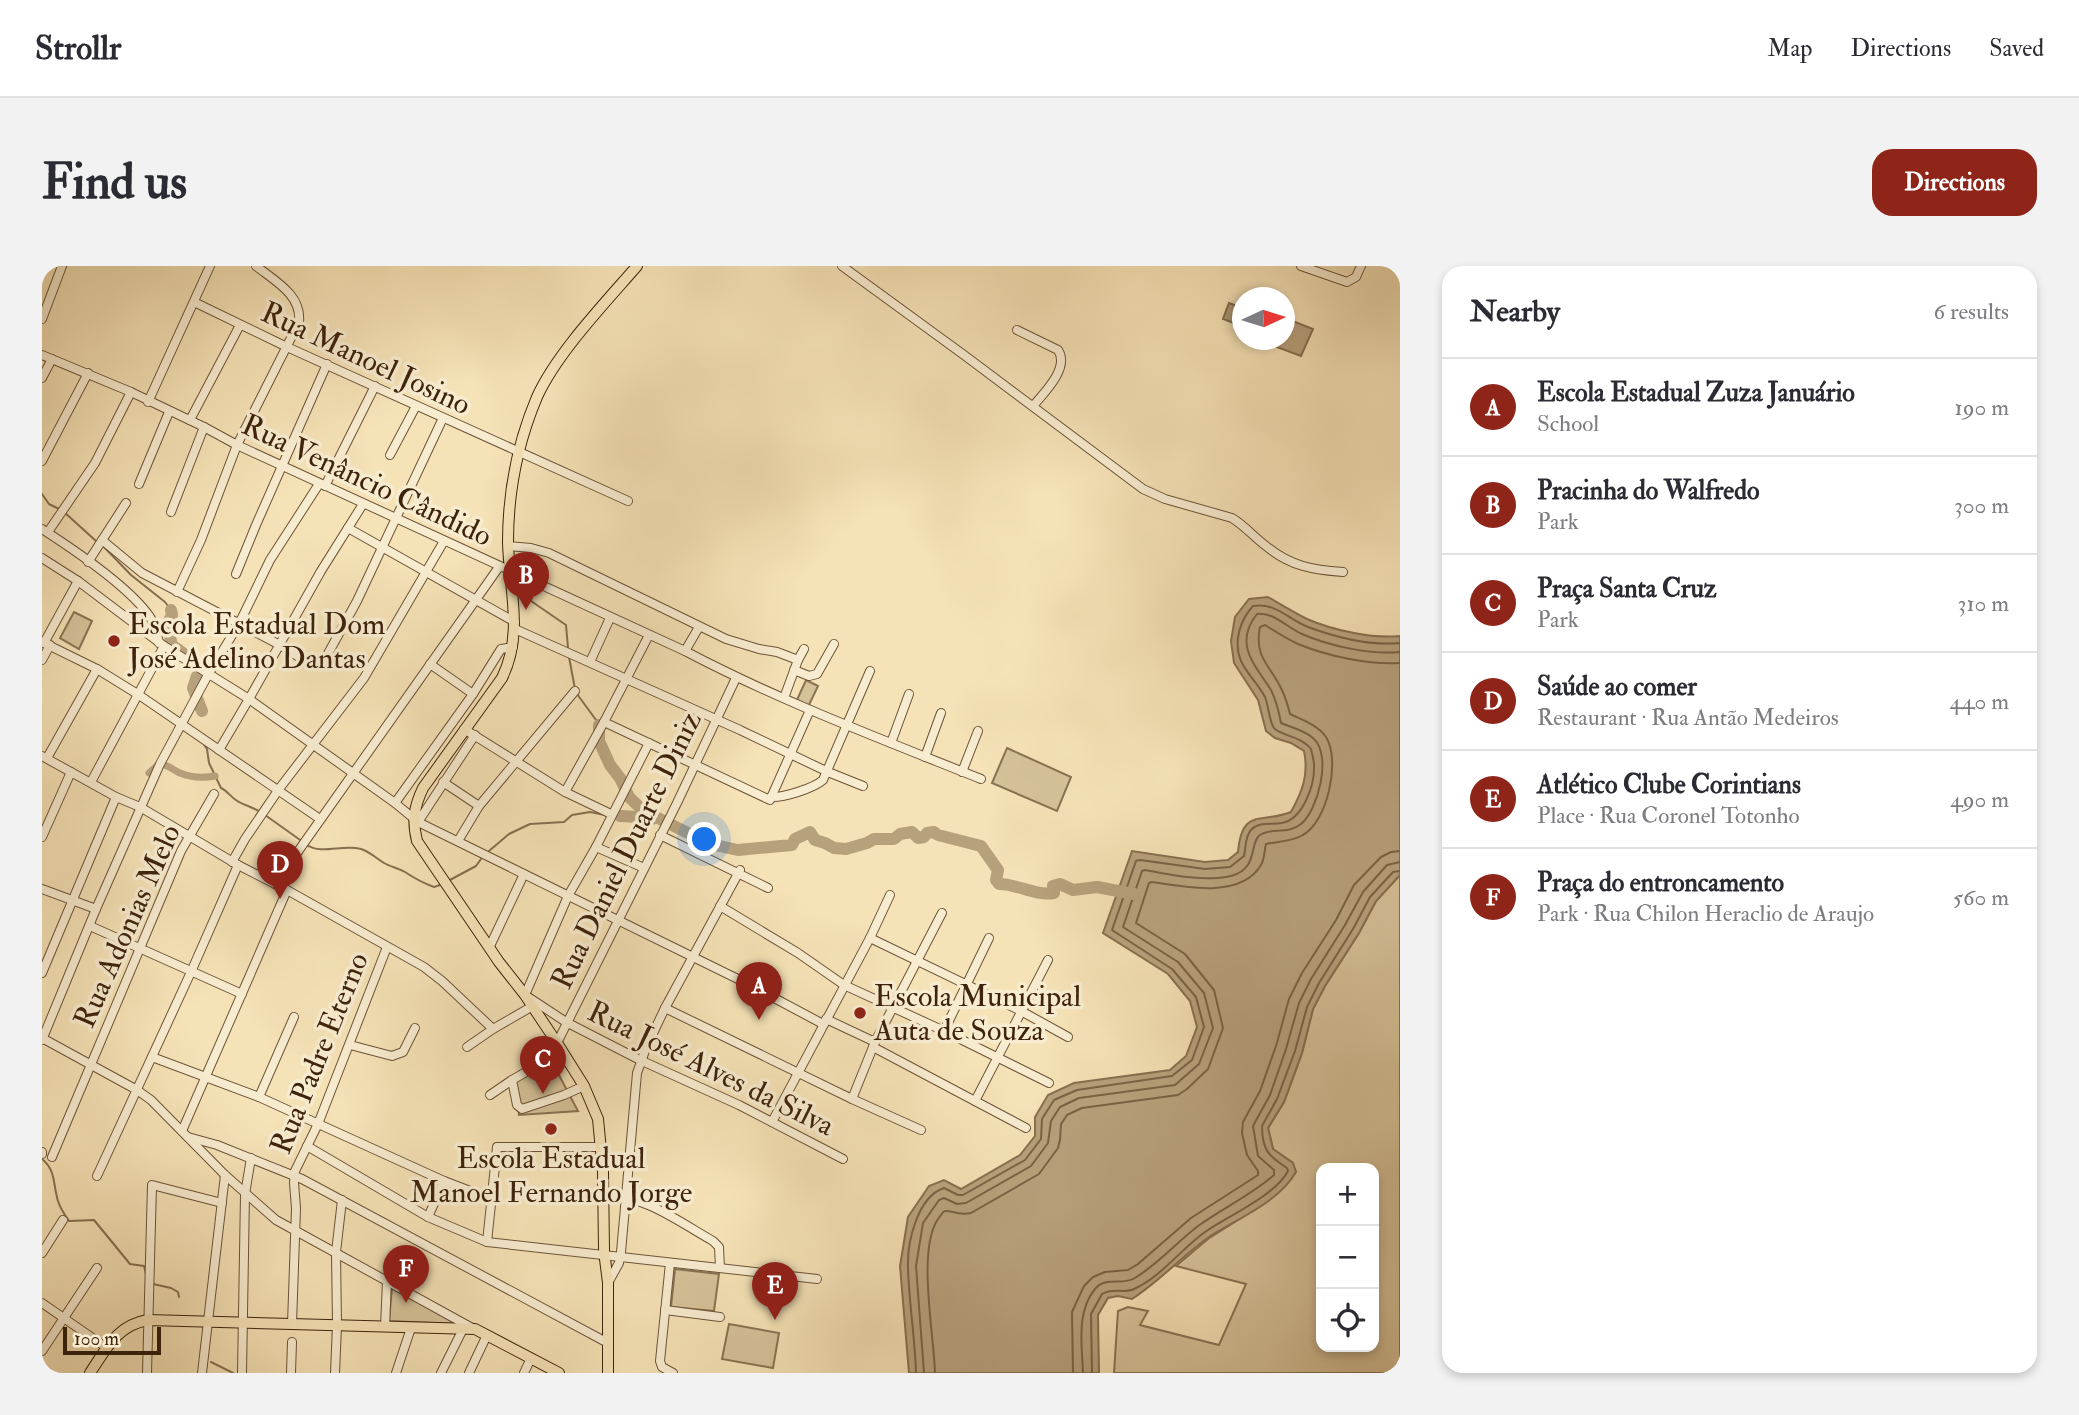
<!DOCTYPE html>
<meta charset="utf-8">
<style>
:root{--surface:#fff;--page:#f2f2f3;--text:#2b2b33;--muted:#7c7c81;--line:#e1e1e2;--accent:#8f2418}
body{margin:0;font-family:"IM FELL Double Pica",serif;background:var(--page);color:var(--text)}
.controls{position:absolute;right:21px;bottom:21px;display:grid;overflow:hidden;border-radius:14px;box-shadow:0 4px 10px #0003}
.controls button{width:63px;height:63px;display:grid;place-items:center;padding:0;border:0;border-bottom:2px solid var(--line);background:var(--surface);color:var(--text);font:35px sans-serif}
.compass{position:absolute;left:1190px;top:21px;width:63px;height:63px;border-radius:50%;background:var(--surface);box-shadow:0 4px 10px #0003;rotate:86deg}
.scale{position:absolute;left:21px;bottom:18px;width:98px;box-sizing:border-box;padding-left:7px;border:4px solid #3e230b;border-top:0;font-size:19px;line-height:24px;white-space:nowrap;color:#3e230b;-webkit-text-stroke:5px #f8ecd0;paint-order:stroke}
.you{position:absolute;left:663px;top:574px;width:24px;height:24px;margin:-18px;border:5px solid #fff;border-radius:50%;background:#1a73e8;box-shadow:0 0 0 10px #1a73e833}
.badge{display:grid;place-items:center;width:46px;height:46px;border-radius:50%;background:var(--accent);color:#fff;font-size:23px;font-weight:700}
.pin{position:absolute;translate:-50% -58px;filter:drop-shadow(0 2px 4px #0008)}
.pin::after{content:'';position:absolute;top:37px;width:24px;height:21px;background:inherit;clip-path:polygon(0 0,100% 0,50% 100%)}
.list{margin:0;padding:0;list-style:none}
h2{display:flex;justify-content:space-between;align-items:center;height:91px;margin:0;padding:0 28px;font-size:30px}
h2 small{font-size:23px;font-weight:400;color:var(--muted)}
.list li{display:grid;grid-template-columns:46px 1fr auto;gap:21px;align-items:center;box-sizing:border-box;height:98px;padding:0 28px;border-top:2px solid var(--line)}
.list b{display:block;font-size:26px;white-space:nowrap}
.list p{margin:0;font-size:23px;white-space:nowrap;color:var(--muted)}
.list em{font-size:23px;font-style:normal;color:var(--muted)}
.icon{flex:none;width:38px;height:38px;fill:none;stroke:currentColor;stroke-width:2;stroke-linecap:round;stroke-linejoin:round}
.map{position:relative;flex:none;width:1358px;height:1107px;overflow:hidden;border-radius:21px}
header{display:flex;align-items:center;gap:42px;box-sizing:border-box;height:98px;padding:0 35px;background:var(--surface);border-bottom:2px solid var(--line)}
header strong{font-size:33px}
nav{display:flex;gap:38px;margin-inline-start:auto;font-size:24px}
.intro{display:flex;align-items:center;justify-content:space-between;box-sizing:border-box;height:168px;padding:0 42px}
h1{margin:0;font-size:49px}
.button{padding:18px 32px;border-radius:21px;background:var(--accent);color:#fff;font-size:24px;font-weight:700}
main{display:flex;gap:42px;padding:0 42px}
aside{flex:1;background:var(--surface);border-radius:21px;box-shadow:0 4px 10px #0003}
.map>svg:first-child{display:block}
.green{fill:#d6c299;stroke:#8a7252;stroke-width:2;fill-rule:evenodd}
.water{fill:#b7a17c;stroke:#876f4f;stroke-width:2}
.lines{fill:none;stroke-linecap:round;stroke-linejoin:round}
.shore{stroke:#7a6244;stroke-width:2}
.stream{stroke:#876f4f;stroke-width:2}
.canal{stroke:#b7a17c;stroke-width:7}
.river{stroke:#b7a17c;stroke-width:12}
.minor-casing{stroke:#6c5336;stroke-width:10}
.major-casing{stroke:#3e230b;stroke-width:12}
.minor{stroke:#f8ecd0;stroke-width:8}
.major{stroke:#f5e2b6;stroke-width:10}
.poi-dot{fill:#8f2418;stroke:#f8ecd0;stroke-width:2.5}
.labels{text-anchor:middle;stroke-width:7;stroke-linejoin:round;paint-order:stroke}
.street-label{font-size:30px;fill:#3e230b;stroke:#f8ecd0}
.poi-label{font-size:30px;fill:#3e230b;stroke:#f8ecd0;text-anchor:start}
</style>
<header>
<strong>Strollr</strong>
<nav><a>Map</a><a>Directions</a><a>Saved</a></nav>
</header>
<div class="intro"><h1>Find us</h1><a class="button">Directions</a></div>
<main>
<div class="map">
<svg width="1358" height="1107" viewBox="0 0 1358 1107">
<rect width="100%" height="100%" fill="#f5e2b6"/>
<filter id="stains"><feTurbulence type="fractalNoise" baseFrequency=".00286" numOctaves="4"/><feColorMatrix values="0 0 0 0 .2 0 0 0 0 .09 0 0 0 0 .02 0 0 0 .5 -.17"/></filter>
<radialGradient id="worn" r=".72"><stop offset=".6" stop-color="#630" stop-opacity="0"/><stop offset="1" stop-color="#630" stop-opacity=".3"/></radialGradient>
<g class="green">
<polygon points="32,346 50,355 37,383 18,372"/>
<polygon points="764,414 776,420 766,441 754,436"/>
<polygon points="965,482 1029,511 1015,545 950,517"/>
<path d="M1358,609V1107H1072L1076,1045L1086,1041L1106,1045L1098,1059L1177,1079L1204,1018L1134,1000L1166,973L1224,936L1251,897L1231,883L1226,862L1242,836L1260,787L1271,743L1283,720L1317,667L1334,635ZM1279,902H1332V1081H1279Z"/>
<polygon points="509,794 536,845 477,849 473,812"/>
<polygon points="633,1003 677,1008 672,1045 629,1041"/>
<polygon points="350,1022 415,1058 347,1055"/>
<polygon points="687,1058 737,1067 731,1102 680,1093"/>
</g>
<g class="water">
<polygon points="1187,37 1200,42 1200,60 1181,53"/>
<polygon points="1243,52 1271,63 1259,90 1224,77 1226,74 1242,74"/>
<path d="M1226,331C1238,338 1251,346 1265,353C1290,364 1331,373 1358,370V609L1334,635L1317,667L1283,720L1271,743L1260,787L1242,836L1226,862L1231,883L1251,897L1254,906C1236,937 1196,952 1167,971C1140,990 1118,1015 1090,1033L1076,1030L1066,1032L1056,1049L1057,1107H867L858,1000L866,951L887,920L902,914L919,923L978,889L993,870V851L1006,829L1032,817L1128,804L1144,790L1155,761L1148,735L1126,708L1061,667L1090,585L1163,596L1186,594L1196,586C1200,541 1219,558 1249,546C1260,526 1267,509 1262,485L1249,477L1233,472L1224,465L1216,434L1192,397L1189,375L1193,351L1207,333Z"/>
</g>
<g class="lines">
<g class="shore">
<path d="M874,1107C873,1072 867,1037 866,1002C865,977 875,931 902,922L916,929H921L983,894L999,873L1000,853L1012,834L1035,824L1130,810L1150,794L1162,761L1154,731L1130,703L1070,664L1094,595L1098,594L1163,603L1188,601L1202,590C1204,581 1203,570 1209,564C1217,555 1230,559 1240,557C1261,553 1273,519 1272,499C1272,494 1270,488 1269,483C1259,470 1237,469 1232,462C1227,455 1227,441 1223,431C1217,419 1205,408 1199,395C1191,376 1198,354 1211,340C1233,336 1246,353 1266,361C1293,371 1328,380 1358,377"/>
<path d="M882,1107L874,1000L881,957L897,934L902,932L915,938L924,937L989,900L1006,877L1009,855L1018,841L1037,832L1133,819L1157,798L1171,762L1162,727L1136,696L1081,661L1100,605L1103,604C1129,609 1162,616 1189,610C1217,603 1207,576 1218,569C1228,561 1246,569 1259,558C1276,544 1290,490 1272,473C1263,464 1250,462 1239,457C1237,446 1234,434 1229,424C1213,399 1191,378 1215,348C1230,345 1246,362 1260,368C1287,380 1329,389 1358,386"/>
<path d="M893,1107C892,1068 875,984 896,953C898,951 901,945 903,945C909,944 916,950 929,947L997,908L1016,882L1018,874L1019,858L1025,849L1040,842L1136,829L1145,823L1166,803L1181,762L1172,724L1143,688L1094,657L1107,617L1110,616C1142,621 1199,633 1219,599C1223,592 1222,585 1224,578C1237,575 1249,576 1261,569C1285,556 1299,495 1284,471C1276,459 1260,454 1248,448C1246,440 1243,430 1239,422C1227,398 1212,391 1218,361L1223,359C1234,366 1245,373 1256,378C1285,390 1327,399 1358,397"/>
<polyline points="1031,1107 1030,1046 1042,1020 1051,1011 1063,1006 1086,1004 1096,998 1149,952 1216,909 1216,905 1205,889 1200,867 1201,856 1218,825 1234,780 1247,733 1260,707 1294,654 1312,619 1339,591 1349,586 1358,585"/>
<path d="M1041,1107C1040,1079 1034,1046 1053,1023C1063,1010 1081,1020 1093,1012C1116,998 1134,977 1156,960C1181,942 1209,929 1232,909V904L1216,890L1211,860L1228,829L1244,783L1257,737L1269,713L1303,659L1321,626L1345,599L1358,596"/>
<path d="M1050,1107L1049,1048L1060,1028C1072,1021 1082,1028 1092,1023C1119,1011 1139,983 1163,966C1186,950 1234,929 1246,905L1245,902C1226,890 1220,883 1220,860L1235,833L1253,785L1265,741L1277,717L1311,663L1328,631L1351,606L1358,605"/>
</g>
<g class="stream">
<polyline points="0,228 7,238 17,243"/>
<polyline points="22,246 54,275"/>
<polyline points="61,280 89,309 123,336 129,344"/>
<polyline points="484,307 484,290"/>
<polyline points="484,316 489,335 524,359 526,382"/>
<polyline points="527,391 533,423"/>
<polyline points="535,428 557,458"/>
<path d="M159,474L165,483L167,497L179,522C186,525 189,532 197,536C204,540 211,541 218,546"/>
<polyline points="223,549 261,576"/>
<path d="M265,579C279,589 301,578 319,583C328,586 334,592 342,597C349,601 356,602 363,606C372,612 381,617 392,621L398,619"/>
<polyline points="447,585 467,568 488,558 522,556 530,549 548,546 563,549"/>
<polyline points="406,615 434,600 439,593"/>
<path d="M0,893C14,904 11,919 16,935C18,942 22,948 27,955L52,954L88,998L102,1000L104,1008"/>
<polyline points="111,1018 129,1022 136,1026 137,1031"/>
<polyline points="169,1096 191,1107"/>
</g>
<path class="canal" d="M107,507L117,498C125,498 130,503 138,507C150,512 161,512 173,510"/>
<g class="river">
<polyline points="129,344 130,349 125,359 130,379 156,398"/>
<polyline points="155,410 151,422 160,445"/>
<polyline points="557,459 557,475 568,499 578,512 587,531 610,553"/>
<path d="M578,550L616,552L668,578L696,584L750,579L753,573L768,566L773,574L783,577L792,582L804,583L825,577L832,573H852L858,568L870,566L876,572L882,571L885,567L892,566L896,569L939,580L956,604L954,614L957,618C976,618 993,630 1012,627L1011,620L1018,618L1031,624L1055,621L1092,628"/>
</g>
<g class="minor-casing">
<g id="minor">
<path d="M800,0L922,89L1101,223L1123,233L1190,252C1203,260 1212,271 1224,280C1248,300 1271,304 1301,306"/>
<polyline points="1259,0 1305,16 1314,11 1319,0"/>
<polyline points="152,36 245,81 586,235"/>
<polyline points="0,53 20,0"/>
<path d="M975,64L1016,84C1028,102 1002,127 991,140"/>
<path d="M0,89L89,126L162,161L195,179L643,385C738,435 839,473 939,513"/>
<polyline points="0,112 10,93"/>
<polyline points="106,136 168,0"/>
<polyline points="148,154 198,59"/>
<polyline points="348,189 374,140"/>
<polyline points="0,195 46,107"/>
<polyline points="97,218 127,146"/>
<polyline points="283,220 333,120"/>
<polyline points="129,246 162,161"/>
<polyline points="306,262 473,356"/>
<path d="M0,263C31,283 87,320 108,351C113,359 115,367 117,377"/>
<polyline points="6,266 53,197 89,126"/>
<polyline points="60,274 100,307 238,379 268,398 277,398 283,393 315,335 401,152"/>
<polyline points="466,280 489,282 507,287 684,373 717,383 735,386 756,394"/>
<polyline points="0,292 36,315 122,380 207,433 353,537 376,556 704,717 781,758"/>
<polyline points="46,296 84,237"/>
<polyline points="194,308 214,259 285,98"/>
<path d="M135,326L159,274L195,179L257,56C260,29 233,15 214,0"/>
<polyline points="473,363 698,464 786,506 821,520"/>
<polyline points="0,376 55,403 97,429 278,553"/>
<polyline points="2,377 36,315"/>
<polyline points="643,385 657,361"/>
<polyline points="0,394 8,379"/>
<polyline points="548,396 568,352"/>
<polyline points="388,398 431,428"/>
<polyline points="752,404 767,410 775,408 792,378"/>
<polyline points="742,432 756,394 762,383"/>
<polyline points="562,456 728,534 768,444"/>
<polyline points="422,463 523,526 569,548"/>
<polyline points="607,477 554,581 526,630 483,729 524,756 598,794 697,839 801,893"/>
<polyline points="849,477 867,428"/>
<polyline points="177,484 207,433 279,305 321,238"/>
<polyline points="0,490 74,531 98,541 196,599 245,624 382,701 400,715 451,763 489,741"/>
<polyline points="883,491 899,447"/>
<polyline points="5,492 55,403"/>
<polyline points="920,506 936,465"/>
<polyline points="49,516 122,380"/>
<polyline points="401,516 437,540"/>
<polyline points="523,526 562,456 607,369"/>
<path d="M729,531C741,532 772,522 781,514L828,405"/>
<polyline points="353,537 431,428 459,383 471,381"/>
<polyline points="376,556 433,469"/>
<polyline points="618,569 726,622"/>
<polyline points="0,571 29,506"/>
<polyline points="416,575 437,540 533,425"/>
<polyline points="554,581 602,602"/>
<polyline points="190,596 203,573 237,523 322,412 402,275"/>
<polyline points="233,618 457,301"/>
<polyline points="0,623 54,643"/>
<polyline points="678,640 756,687 802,719 902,765 1007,817"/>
<polyline points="48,660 200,728"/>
<polyline points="828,672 979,745 1026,771"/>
<polyline points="448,680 482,608"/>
<polyline points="0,707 74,531"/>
<polyline points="623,742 810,833 879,864"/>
<polyline points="784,753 833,776"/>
<polyline points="902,765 947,672"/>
<polyline points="0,772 95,824 109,834 183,909 234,954 432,1063"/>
<polyline points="0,774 54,643 118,498 167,407 197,358 228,294 277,218"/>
<polyline points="515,777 635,537 694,412"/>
<polyline points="308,779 350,790 361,786 373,762"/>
<polyline points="425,781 451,763"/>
<polyline points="831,781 984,862"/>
<polyline points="110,791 217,831 402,915 449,933"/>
<polyline points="470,814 475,839 480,843 522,829 542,820"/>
<polyline points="448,829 470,814 520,785"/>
<polyline points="217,831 252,751"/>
<polyline points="810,833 833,776 900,647"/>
<polyline points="933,835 1006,694"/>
<polyline points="730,856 828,672 848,629"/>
<polyline points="140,865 245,624"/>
<polyline points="146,871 175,879 260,913 566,1077"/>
<polyline points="265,880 386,951 445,976 775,1013"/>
<polyline points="0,886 0,888"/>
<polyline points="10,891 139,585 172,528"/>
<polyline points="55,910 149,706 196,599"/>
<path d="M562,930C599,927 639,957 671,975L677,981L678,1002"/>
<polyline points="386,951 402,915"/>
<polyline points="445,976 455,881 559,881"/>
<polyline points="0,987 21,954"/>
<polyline points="628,997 618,1095 620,1101 631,1107"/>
<polyline points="566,1017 577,997 579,986 595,807 604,782 623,742 698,604"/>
<polyline points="0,1037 65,1082"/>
<polyline points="623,1044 678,1051"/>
<polyline points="250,1058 254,942 252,917 253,905 276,858 345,681"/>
<polyline points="343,1061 345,1015"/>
<polyline points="0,1085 55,1002"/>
<polyline points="0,1103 6,1107"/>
<polyline points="105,1107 110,919 180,937"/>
<polyline points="160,1107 183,909"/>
<polyline points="200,1107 203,928 209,892"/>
<polyline points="249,1107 250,1076"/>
<polyline points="293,1107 295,1059 294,986 300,934"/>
<polyline points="354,1107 369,1062"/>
<polyline points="399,1107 421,1063"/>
<polyline points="427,1107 445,1069"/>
<polyline points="482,1107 489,1092"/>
</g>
</g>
<g class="major-casing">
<g id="major">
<path d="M48,1107C64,1083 75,1059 106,1054L433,1063L517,1107"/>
<path d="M566,1107V1017L562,985L561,906L556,853L542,820L515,777L483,729L457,696L375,575C370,554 372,541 381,522L460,412C482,367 467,323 466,276C466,227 476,176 495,131C515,87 563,37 595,0"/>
</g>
</g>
<use href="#minor" class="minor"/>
<use href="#major" class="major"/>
</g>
<g class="poi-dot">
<circle cx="72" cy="375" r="7"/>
<circle cx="818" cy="747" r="7"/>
<circle cx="509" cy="863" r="7"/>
</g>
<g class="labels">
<g class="street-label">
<text transform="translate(324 92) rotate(25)" y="10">Rua Manoel Josino</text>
<text transform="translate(325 214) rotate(25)" y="10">Rua Venâncio Cândido</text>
<text transform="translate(584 584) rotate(-64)" y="10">Rua Daniel Duarte Diniz</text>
<text transform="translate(85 660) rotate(-66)" y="10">Rua Adonias Melo</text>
<text transform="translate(277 787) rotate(-68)" y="10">Rua Padre Eterno</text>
<text transform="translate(669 802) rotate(26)" y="10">Rua José Alves da Silva</text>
</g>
<g class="poi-label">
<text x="86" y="368">Escola Estadual Dom<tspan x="86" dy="34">José Adelino Dantas</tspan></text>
<text x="832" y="740">Escola Municipal<tspan x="832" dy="34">Auta de Souza</tspan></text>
<text x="509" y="902" text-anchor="middle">Escola Estadual<tspan x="509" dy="34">Manoel Fernando Jorge</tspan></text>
</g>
</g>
<rect width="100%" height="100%" filter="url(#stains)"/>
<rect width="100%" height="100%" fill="url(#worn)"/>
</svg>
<div class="controls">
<button>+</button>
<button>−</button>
<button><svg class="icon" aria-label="locate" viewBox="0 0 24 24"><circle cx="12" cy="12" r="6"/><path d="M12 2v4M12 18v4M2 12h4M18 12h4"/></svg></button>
</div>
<svg class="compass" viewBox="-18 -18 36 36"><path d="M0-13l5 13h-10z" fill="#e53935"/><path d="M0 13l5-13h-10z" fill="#7c7c81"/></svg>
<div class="scale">100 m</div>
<div class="you"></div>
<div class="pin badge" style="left:717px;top:754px">A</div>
<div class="pin badge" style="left:484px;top:344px">B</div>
<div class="pin badge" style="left:501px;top:828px">C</div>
<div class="pin badge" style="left:238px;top:633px">D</div>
<div class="pin badge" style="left:733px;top:1054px">E</div>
<div class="pin badge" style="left:364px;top:1037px">F</div>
</div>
<aside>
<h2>Nearby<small>6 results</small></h2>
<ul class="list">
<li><span class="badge">A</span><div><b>Escola Estadual Zuza Januário</b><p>School</p></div><em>190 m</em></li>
<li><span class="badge">B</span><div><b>Pracinha do Walfredo</b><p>Park</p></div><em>300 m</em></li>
<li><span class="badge">C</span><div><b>Praça Santa Cruz</b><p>Park</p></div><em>310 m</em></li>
<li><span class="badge">D</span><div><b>Saúde ao comer</b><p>Restaurant · Rua Antão Medeiros</p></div><em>440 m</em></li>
<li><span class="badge">E</span><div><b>Atlético Clube Corintians</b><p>Place · Rua Coronel Totonho</p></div><em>490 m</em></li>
<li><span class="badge">F</span><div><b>Praça do entroncamento</b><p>Park · Rua Chilon Heraclio de Araujo</p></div><em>560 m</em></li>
</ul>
</aside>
</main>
